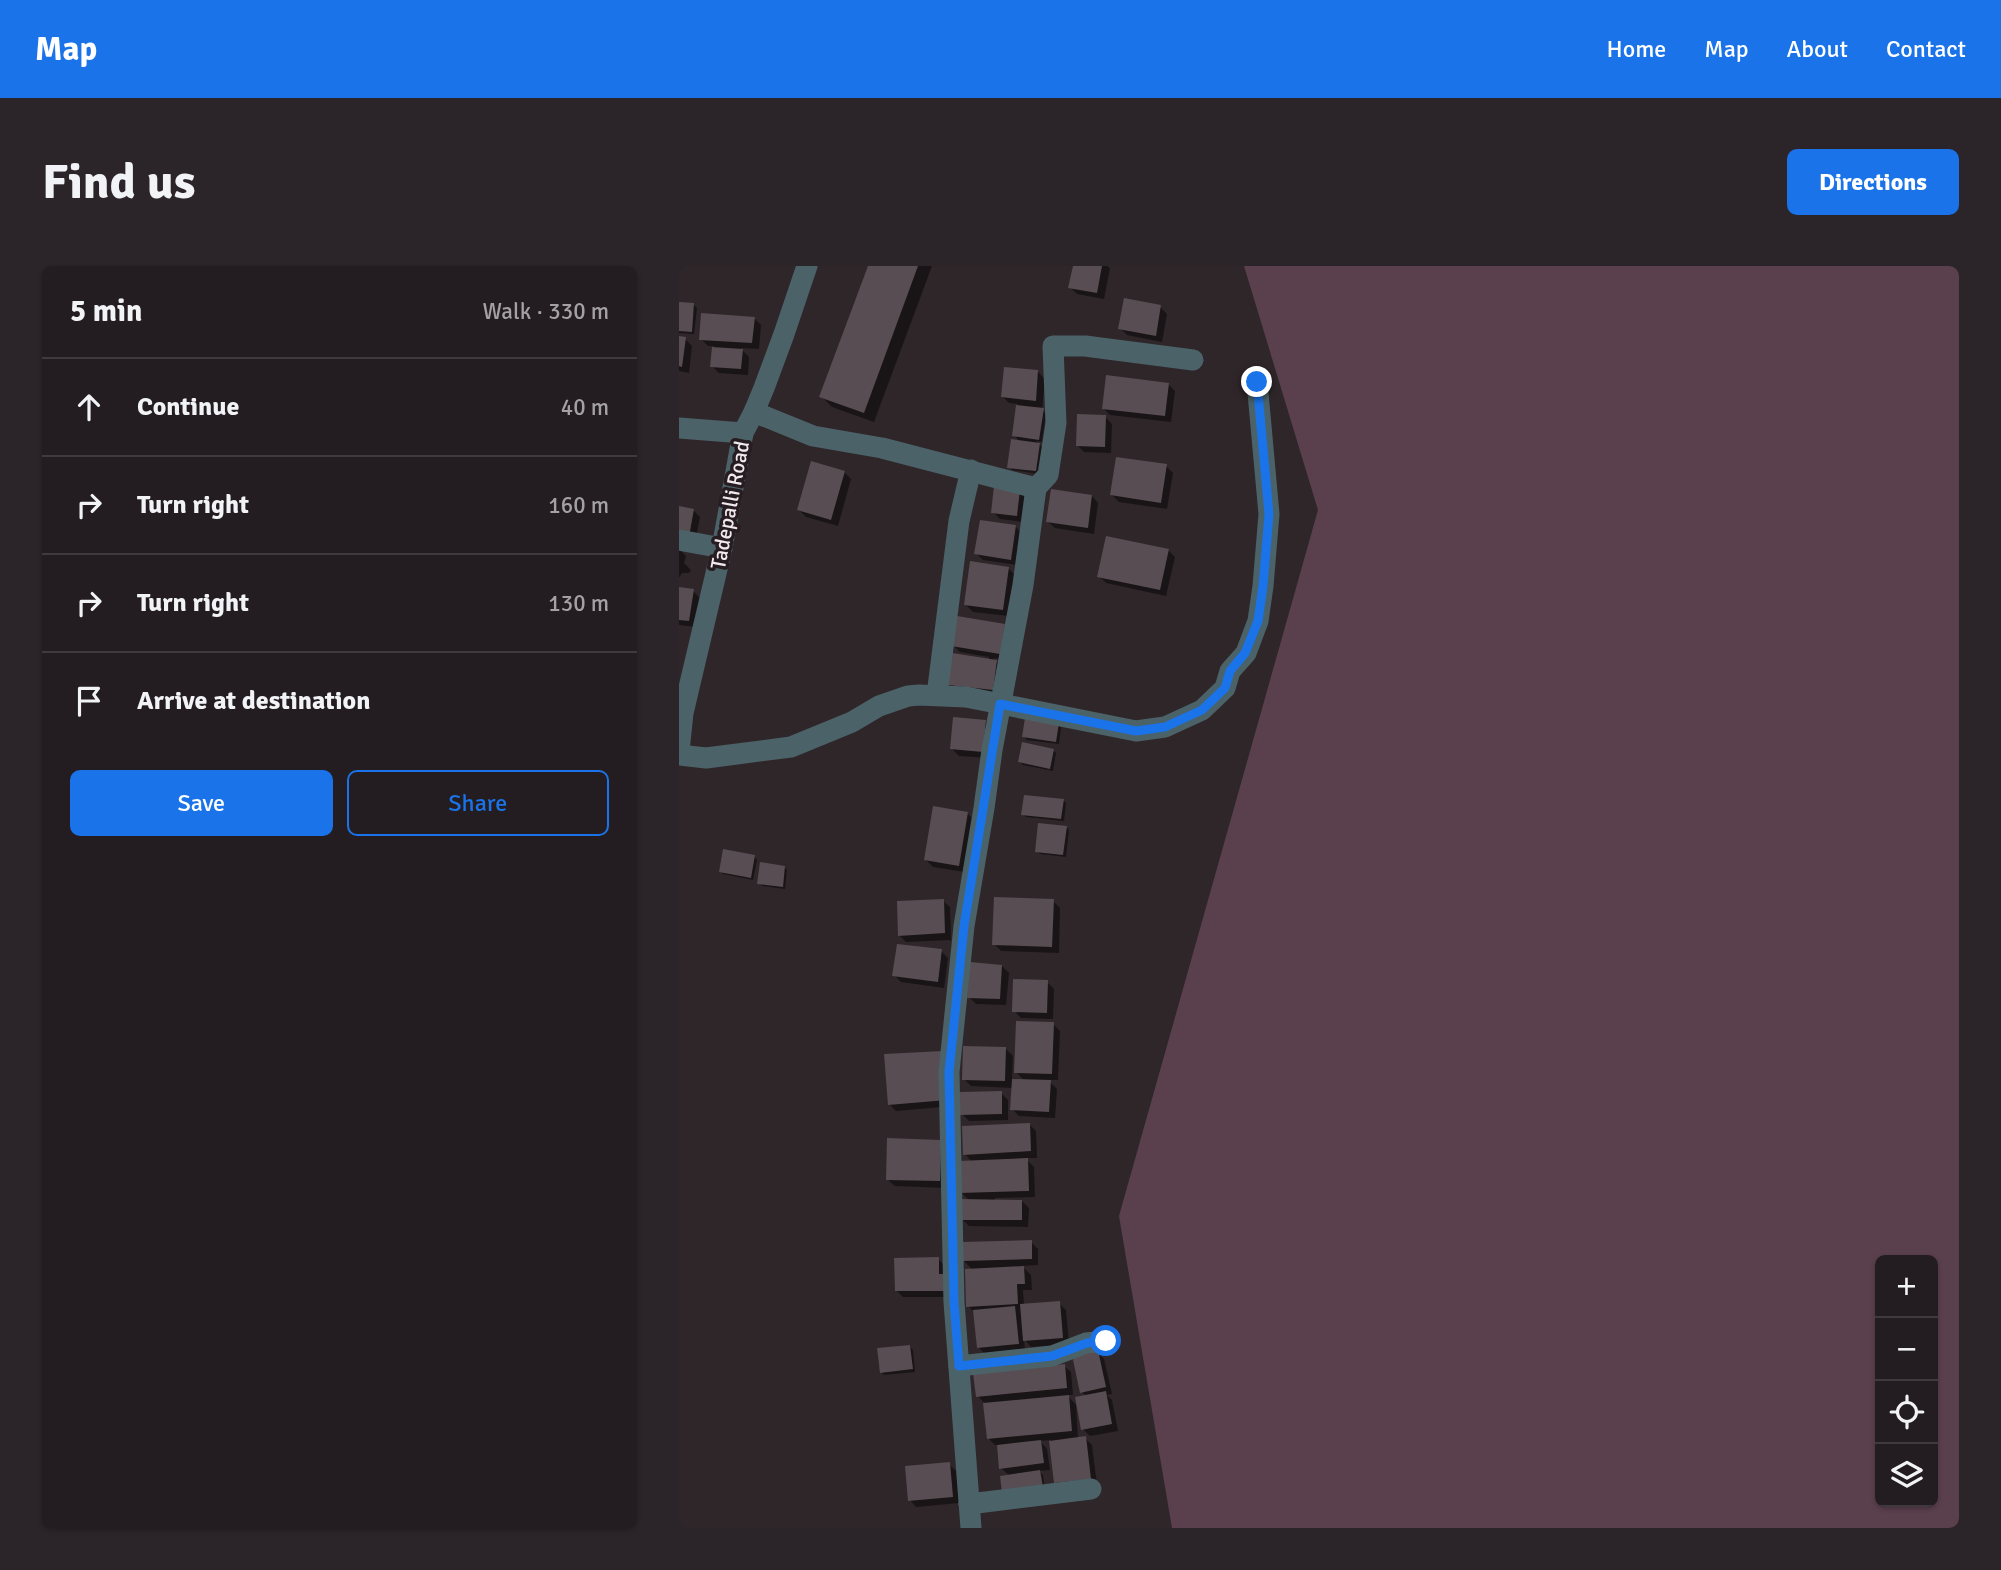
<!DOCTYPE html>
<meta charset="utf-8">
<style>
:root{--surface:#231c20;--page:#2b2529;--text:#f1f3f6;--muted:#a3a1a5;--line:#403a3e;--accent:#1a73e8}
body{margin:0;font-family:Signika,sans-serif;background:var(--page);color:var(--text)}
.controls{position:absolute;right:21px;bottom:21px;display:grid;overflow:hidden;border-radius:10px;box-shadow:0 2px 5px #0004}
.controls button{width:63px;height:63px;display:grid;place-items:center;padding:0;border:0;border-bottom:2px solid var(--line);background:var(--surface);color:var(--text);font:35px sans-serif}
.stop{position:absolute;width:21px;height:21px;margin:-16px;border:5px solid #1a73e8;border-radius:50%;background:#fff}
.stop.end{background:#1a73e8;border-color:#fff;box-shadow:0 2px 7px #0008}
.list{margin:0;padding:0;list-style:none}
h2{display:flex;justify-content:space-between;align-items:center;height:91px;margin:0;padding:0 28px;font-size:30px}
h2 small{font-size:23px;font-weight:400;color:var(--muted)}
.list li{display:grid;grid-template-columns:46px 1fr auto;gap:21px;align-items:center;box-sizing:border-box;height:98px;padding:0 28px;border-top:2px solid var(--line)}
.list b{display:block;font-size:26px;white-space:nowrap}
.list em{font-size:23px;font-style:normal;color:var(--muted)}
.actions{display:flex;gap:14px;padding:21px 28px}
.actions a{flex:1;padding:16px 0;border:2px solid var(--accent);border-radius:10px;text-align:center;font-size:24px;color:var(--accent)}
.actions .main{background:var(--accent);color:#fff}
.icon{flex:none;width:38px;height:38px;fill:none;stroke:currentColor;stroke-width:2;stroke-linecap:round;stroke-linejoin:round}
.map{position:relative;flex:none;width:1280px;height:1262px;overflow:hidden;border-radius:10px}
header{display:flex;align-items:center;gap:42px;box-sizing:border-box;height:98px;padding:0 35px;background:var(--accent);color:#fff}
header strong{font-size:33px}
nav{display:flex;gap:38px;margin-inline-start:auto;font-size:24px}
.intro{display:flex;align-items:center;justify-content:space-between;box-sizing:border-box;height:168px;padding:0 42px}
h1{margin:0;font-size:49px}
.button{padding:18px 32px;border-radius:10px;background:var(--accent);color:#fff;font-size:24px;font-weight:700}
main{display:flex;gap:42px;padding:0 42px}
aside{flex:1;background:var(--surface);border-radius:10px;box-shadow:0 2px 5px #0004}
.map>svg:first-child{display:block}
.green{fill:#5a404d;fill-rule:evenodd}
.shadow{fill:#0007}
.building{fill:#584d52}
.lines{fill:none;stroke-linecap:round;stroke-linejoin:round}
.minor{stroke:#4b6368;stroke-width:21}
.route{stroke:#1a73e8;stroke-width:9}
.labels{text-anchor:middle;stroke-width:7;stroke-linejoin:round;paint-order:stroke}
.street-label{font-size:21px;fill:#f1eaed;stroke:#261c21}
</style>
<header>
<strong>Map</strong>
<nav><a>Home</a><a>Map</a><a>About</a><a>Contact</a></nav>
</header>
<div class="intro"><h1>Find us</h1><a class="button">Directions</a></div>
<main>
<aside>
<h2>5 min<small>Walk · 330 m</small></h2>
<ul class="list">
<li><svg class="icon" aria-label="ahead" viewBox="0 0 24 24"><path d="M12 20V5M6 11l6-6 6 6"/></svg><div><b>Continue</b></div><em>40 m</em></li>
<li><svg class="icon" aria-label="right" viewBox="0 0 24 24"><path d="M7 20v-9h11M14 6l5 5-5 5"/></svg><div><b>Turn right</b></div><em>160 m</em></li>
<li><svg class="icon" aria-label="right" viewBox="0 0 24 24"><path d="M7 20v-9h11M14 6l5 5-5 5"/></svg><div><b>Turn right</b></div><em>130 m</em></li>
<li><svg class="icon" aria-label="arrive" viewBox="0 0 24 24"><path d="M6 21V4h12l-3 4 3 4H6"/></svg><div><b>Arrive at destination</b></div></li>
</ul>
<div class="actions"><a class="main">Save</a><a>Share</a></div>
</aside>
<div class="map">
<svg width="1280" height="1262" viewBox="0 0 1280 1262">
<rect width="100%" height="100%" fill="#2f262a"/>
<path class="green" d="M565,0H1280V1262H493L440,950L639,244ZM1201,994H1254V1236H1201Z"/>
<g class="shadow">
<polygon points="190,0 253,0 195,156 153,141 142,130"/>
<polygon points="395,0 428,0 431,2 425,33 398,28 391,21"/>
<polygon points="0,38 15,39 18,42 15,68 0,67"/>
<polygon points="481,41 488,48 483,76 448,69 441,62"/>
<polygon points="75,52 82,59 80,83 61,82 70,91 69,109 40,107 33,100 35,80 29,80 22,73"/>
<polygon points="0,72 6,73 13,80 10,107 0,105"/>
<polygon points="359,106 366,113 363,144 367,147 363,176 357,175 364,182 360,208 333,204 330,201 341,176 335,169 339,138 330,137 323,130"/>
<polygon points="489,118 496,125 492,156 431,149 424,142"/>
<polygon points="426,151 433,158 432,187 405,186 398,179"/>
<polygon points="487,200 494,207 488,243 440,236 433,229"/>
<polygon points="165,206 172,213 159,260 127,251 120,244"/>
<polygon points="340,225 347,232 344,256 321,253 314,246"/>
<polygon points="413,230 419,237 415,268 376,262 369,256"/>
<polygon points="0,242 14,244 21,251 16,277"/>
<polygon points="337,261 343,268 338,299 304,294 297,287"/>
<polygon points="0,283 7,290 5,297 12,304 10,307 3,307 0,312"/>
<polygon points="489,284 496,291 487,330 427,317 420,310"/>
<polygon points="329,302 336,309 330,350 294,346 287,339"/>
<polygon points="0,323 14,325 21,332 17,361 0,359"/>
<polygon points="279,352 328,394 314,392 324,402 321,430 278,425 271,418 310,394 310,391 281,386 274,379"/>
<polygon points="307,456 313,463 311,492 280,490 273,483"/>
<polygon points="379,458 382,461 380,478 348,474 345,471"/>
<polygon points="374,484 377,487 374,505 344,499 341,496"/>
<polygon points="384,534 387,537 385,555 347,551 344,548"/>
<polygon points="288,547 295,554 286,606 254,601 247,594"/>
<polygon points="387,561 390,564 387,591 361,588 358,585"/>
<polygon points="75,591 78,594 74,614 44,608 41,605"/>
<polygon points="105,601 108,604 106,623 83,620 80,617"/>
<polygon points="264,635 271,641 272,674 227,676 220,669"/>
<polygon points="374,635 381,642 380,687 322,685 315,678"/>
<polygon points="262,685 269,692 265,722 222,716 215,709"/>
<polygon points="323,700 330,707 327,739 297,738 290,731"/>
<polygon points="368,716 375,723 374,753 342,752 335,745"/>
<polygon points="374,758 381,765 379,814 369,814 378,823 376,852 340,850 333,843 334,822 292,820 285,813 327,783 334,790 333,814 346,815 337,806"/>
<polygon points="264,786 274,840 217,845 210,838"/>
<polygon points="322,827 329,834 329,854 290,855 283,848"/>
<polygon points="350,858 357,865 358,892 346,892 355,901 356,931 316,932 316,935 343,935 350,942 349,961 290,960 283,953 291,935 282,926 293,896 286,888"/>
<polygon points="261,876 267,922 216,920 209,914"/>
<polygon points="352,976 359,983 359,999 343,1000 352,1009 353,1024 344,1024 345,1040 380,1037 387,1044 390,1078 352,1081 345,1073 346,1085 307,1089 300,1082 296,1047 289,1040 295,1005 285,995"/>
<polygon points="259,993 266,1000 275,1031 224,1031 217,1024"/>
<polygon points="231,1081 234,1084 236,1106 205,1109 202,1106"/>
<polygon points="418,1086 425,1093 433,1128 428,1129 433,1134 439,1165 411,1170 404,1163 408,1131 403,1126"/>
<polygon points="385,1100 392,1106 394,1129 388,1129 397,1139 399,1173 406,1172 413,1179 418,1219 377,1217 372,1174 361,1175 368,1183 371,1204 360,1205 364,1209 366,1224 331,1210 322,1202 320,1179 316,1179 309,1172 306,1138 299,1130"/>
<polygon points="270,1198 277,1205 280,1237 237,1241 231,1234"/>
</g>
<g class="building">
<polygon points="189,0 239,0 185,147 140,131"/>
<polygon points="394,0 423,0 418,27 389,22"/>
<polygon points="445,32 482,39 477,70 439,63"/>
<polygon points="0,36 15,37 13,66 0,65"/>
<polygon points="22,47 76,51 73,77 20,74"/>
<polygon points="0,70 7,71 3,101 0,100"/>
<polygon points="33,81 64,83 62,103 31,101"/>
<polygon points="325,101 359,104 357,135 322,131"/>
<polygon points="427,109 490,117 486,150 423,143"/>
<polygon points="337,139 365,142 360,174 333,170"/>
<polygon points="398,148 427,149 426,181 397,180"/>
<polygon points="332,173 361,177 357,205 328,202"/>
<polygon points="437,191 488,198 482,237 431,229"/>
<polygon points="132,195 166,205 152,254 118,244"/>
<polygon points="315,220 341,223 338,250 312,247"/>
<polygon points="372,223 413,229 409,262 367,256"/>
<polygon points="0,240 15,243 10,271 0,269"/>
<polygon points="301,254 337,259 332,294 295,288"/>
<polygon points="427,270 490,283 481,324 418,311"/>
<polygon points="291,295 330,301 324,344 285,339"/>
<polygon points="0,321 15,323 10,355 0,354"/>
<polygon points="278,350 326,358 321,388 272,380"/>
<polygon points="273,387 318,394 314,424 269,419"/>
<polygon points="274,451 307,454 304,486 271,483"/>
<polygon points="346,452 380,457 377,476 343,471"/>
<polygon points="343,476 375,483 371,503 339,496"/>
<polygon points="345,529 385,533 382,553 342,549"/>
<polygon points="254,540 289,546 280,600 245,594"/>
<polygon points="359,557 388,560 384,589 356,586"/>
<polygon points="44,583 76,589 72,612 40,606"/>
<polygon points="81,596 106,600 104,621 78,618"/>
<polygon points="315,631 375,633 373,681 313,679"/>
<polygon points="265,633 266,667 219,670 218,635"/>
<polygon points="218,678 263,683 259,716 213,710"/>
<polygon points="291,696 323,699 321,733 288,732"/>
<polygon points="334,713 369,714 368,747 333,746"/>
<polygon points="337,755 375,756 373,808 335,807"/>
<polygon points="284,780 327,781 326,815 283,814"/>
<polygon points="264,785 268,834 209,839 205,788"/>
<polygon points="333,813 372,814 370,846 331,844"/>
<polygon points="323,825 323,848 281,849 281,826"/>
<polygon points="351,857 352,885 284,889 283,860"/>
<polygon points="208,872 262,874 261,915 207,914"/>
<polygon points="349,892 350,925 280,927 279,895"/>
<polygon points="281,933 343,934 343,954 281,954"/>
<polygon points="353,974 353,993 283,995 283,976"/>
<polygon points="260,991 260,1008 269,1008 269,1025 216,1025 215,992"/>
<polygon points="345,1000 346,1018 338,1018 339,1038 287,1041 286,1003"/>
<polygon points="381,1035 384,1072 344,1075 341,1038"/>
<polygon points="336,1040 340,1078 298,1082 294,1044"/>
<polygon points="231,1079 234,1103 201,1107 198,1082"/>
<polygon points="419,1084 427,1121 401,1127 393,1089"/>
<polygon points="386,1098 388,1122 297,1131 294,1107"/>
<polygon points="427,1125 433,1158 402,1164 396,1131"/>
<polygon points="390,1129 393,1165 308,1173 304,1137"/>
<polygon points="407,1170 412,1213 375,1217 370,1175"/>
<polygon points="362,1174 365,1197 320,1203 318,1179"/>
<polygon points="271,1196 274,1231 229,1235 226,1200"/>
<polygon points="361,1204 364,1221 323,1227 321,1210"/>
</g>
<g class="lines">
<g class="minor">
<polyline points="75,146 134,170 203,182 357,222"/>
<polyline points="0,162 64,167"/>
<polyline points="0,274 43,282"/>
<polyline points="258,429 280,255 292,204"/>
<polyline points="0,485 4,447 43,282 64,167 75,146 85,122 105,68 128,0"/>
<polyline points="0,489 27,492 112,481 173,456 200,440 229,430 240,429 287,431 457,465 486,461 523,444 546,422 551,405 567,387 579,355 584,320 590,248 578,116"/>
<polyline points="280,1100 373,1090 407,1077 427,1075"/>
<polyline points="290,1238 412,1223"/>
<polyline points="292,1262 275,1036 270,806 285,660 305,542 313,484 344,319 357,222 369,209 377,157 374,80 406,80 514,94"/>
</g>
</g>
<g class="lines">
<polyline class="route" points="427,1075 408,1077 373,1090 280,1100 275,1036 270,806 285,660 321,438 457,465 486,461 523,444 546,422 551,405 566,387 579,355 584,320 590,248 578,116"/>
</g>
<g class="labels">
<g class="street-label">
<text transform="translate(51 239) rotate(-79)" y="7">Tadepalli Road</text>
</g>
</g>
</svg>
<div class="controls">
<button>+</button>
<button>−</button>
<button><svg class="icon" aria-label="locate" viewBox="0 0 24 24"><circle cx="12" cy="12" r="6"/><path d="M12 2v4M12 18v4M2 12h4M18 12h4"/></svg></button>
<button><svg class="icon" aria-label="layers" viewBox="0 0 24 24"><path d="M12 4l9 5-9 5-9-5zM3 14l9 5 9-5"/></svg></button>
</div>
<div class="stop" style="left:427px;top:1075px"></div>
<div class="stop end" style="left:578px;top:116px"></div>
</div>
</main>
